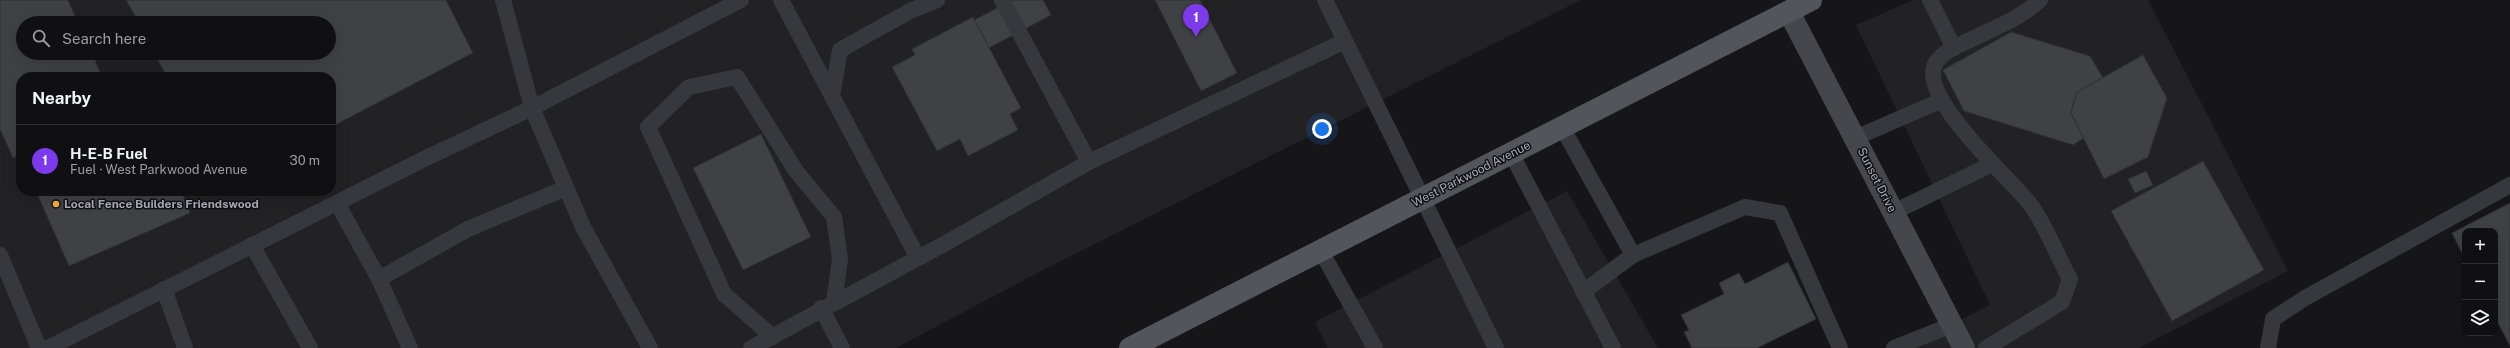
<!DOCTYPE html>
<meta charset="utf-8">
<style>
:root{--surface:#101012;--page:#19191b;--text:#f1f3f6;--muted:#9c9d9f;--line:#303032;--accent:#7c3aed}
body{margin:0;font-family:"Public Sans",sans-serif;background:var(--page);color:var(--text)}
.controls{position:absolute;right:12px;bottom:12px;display:grid;overflow:hidden;border-radius:8px;box-shadow:0 4px 16px #0002}
.controls button{width:36px;height:36px;display:grid;place-items:center;padding:0;border:0;border-bottom:1px solid var(--line);background:var(--surface);color:var(--text);font:20px sans-serif}
.you{position:absolute;left:1322px;top:129px;width:14px;height:14px;margin:-10px;border:3px solid #fff;border-radius:50%;background:#1a73e8;box-shadow:0 0 0 6px #1a73e833}
.badge{display:grid;place-items:center;width:26px;height:26px;border-radius:50%;background:var(--accent);color:#fff;font-size:13px;font-weight:700}
.pin{position:absolute;translate:-50% -33px;filter:drop-shadow(0 1px 2px #0008)}
.pin::after{content:'';position:absolute;top:21px;width:14px;height:12px;background:inherit;clip-path:polygon(0 0,100% 0,50% 100%)}
.list{margin:0;padding:0;list-style:none}
h2{display:flex;justify-content:space-between;align-items:center;height:52px;margin:0;padding:0 16px;font-size:17px}
h2 small{font-size:13px;font-weight:400;color:var(--muted)}
.list li{display:grid;grid-template-columns:26px 1fr auto;gap:12px;align-items:center;box-sizing:border-box;height:72px;padding:0 16px;border-top:1px solid var(--line)}
.list b{display:block;font-size:15px;white-space:nowrap}
.list p{margin:0;font-size:13px;white-space:nowrap;color:var(--muted)}
.list em{font-size:13px;font-style:normal;color:var(--muted)}
.icon{flex:none;width:22px;height:22px;fill:none;stroke:currentColor;stroke-width:2;stroke-linecap:round;stroke-linejoin:round}
.map{position:relative;flex:none;width:2510px;height:348px;overflow:hidden}
.search{position:absolute;background:var(--surface);box-shadow:0 4px 16px #0002;left:16px;top:16px;width:320px;height:44px;display:flex;align-items:center;gap:10px;box-sizing:border-box;padding:0 14px;border-radius:22px;color:var(--muted);font-size:15px}
.panel{position:absolute;background:var(--surface);box-shadow:0 4px 16px #0002;left:16px;top:72px;width:320px;height:124px;border-radius:16px}
.map>svg:first-child{display:block}
.built{fill:#222225;fill-rule:evenodd}
.building{fill:#404145;stroke:#303034}
.lines{fill:none;stroke-linecap:round;stroke-linejoin:round}
.lane{stroke:#37383d;stroke-width:16}
.secondary{stroke:#45474d;stroke-width:22}
.primary{stroke:#53555c;stroke-width:22}
.poi-dot{fill:#f2b134;stroke:#111113;stroke-width:1.5}
.labels{text-anchor:middle;stroke-width:3;stroke-linejoin:round;paint-order:stroke}
.street-label{font-size:12px;fill:#a8adb8;stroke:#111113}
.poi-label{font-size:12px;font-weight:bold;fill:#a8adb8;stroke:#111113;text-anchor:start}
</style>
<div class="map">
<svg width="2510" height="348" viewBox="0 0 2510 348">
<rect width="100%" height="100%" fill="#161618"/>
<g class="built">
<path d="M0,0H1581L1043,270L896,348H0ZM23,23H329V53H23ZM21,77H331V191H21Z"/>
<polygon points="1913,0 2148,0 2288,271 2139,348 1904,348 1990,305 1856,25"/>
<polygon points="1567,191 1658,348 1328,348 1315,322"/>
</g>
<g class="building">
<polygon points="0,0 68,0 78,23 23,23 23,53 92,53 102,77 21,77 21,156 20,154 13,158 0,129"/>
<polygon points="126,0 446,0 473,53 331,127 331,77 167,77 154,53 329,53 329,23 139,23"/>
<polygon points="1013,0 1043,0 1051,15 989,48 974,20"/>
<polygon points="1155,0 1200,0 1237,73 1201,91"/>
<polygon points="973,17 1021,108 1010,114 1018,130 968,156 960,139 937,151 892,67 915,55 912,49"/>
<polygon points="2011,32 2090,56 2103,78 2077,92 2071,113 2084,138 2073,145 1964,111 1943,70"/>
<polygon points="2143,55 2167,98 2148,157 2104,179 2071,113 2077,92"/>
<polygon points="761,134 811,237 743,270 693,168"/>
<polygon points="2203,161 2264,270 2172,321 2111,211"/>
<polygon points="2146,171 2153,185 2135,193 2128,179"/>
<polygon points="36,191 181,191 190,213 69,266"/>
<polygon points="2510,203 2510,346 2495,317 2495,231 2465,231 2465,259 2452,233"/>
<polygon points="1788,262 1816,319 1757,348 1692,348 1684,332 1689,330 1681,315 1724,294 1719,283 1739,273 1745,284"/>
</g>
<g class="lines">
<g class="lane">
<polyline points="781,0 832,96"/>
<polyline points="1002,0 1089,162"/>
<polyline points="1325,0 1496,348"/>
<polyline points="1930,0 1954,48"/>
<polyline points="1562,127 1633,255"/>
<polyline points="1855,138 1940,101"/>
<polyline points="1511,153 1613,348"/>
<polyline points="337,203 379,279 468,229 566,188"/>
<polyline points="1894,212 1992,164"/>
<polyline points="252,245 310,348"/>
<polyline points="1321,251 1375,348"/>
<polyline points="0,255 39,348"/>
<polyline points="918,258 832,96 840,50 910,11 937,0"/>
<polyline points="379,279 410,348"/>
<polyline points="164,289 185,348"/>
<polyline points="1583,292 1633,255 1745,207 1780,213 1840,348"/>
<polyline points="821,308 842,348"/>
<polyline points="773,337 724,294 648,127 689,87 737,77 796,171 834,217 840,259 834,302"/>
<polyline points="48,348 424,159 532,108 503,0"/>
<polyline points="650,348 583,227 532,108 741,0"/>
<polyline points="751,348 946,243 1089,162 1345,41"/>
<polyline points="1894,348 1952,325"/>
<path d="M1986,348L2062,302L2070,279C2057,256 2046,225 2030,204C2012,180 1912,93 1937,61C1945,50 1958,46 1970,40C1994,28 2020,19 2040,0"/>
<polyline points="2268,348 2273,319 2305,298 2510,185"/>
</g>
<polyline class="secondary" points="1789,12 1964,348"/>
<polyline class="primary" points="1130,348 1811,0"/>
</g>
<circle class="poi-dot" cx="56" cy="204" r="4"/>
<g class="labels">
<g class="street-label">
<text transform="translate(1471 174) rotate(-27)" y="4">West Parkwood Avenue</text>
<text transform="translate(1877 180) rotate(63)" y="4">Sunset Drive</text>
</g>
<g class="poi-label">
<text x="64" y="208">Local Fence Builders Friendswood</text>
</g>
</g>
</svg>
<div class="controls">
<button>+</button>
<button>−</button>
<button><svg class="icon" aria-label="layers" viewBox="0 0 24 24"><path d="M12 4l9 5-9 5-9-5zM3 14l9 5 9-5"/></svg></button>
</div>
<div class="you"></div>
<div class="pin badge" style="left:1196px;top:37px">1</div>
<div class="search"><svg class="icon" aria-label="search" viewBox="0 0 24 24"><circle cx="10" cy="10" r="6"/><path d="M15 15l6 6"/></svg>Search here</div>
<section class="panel">
<h2>Nearby<small></small></h2>
<ul class="list">
<li><span class="badge">1</span><div><b>H-E-B Fuel</b><p>Fuel · West Parkwood Avenue</p></div><em>30 m</em></li>
</ul>
</section>
</div>
